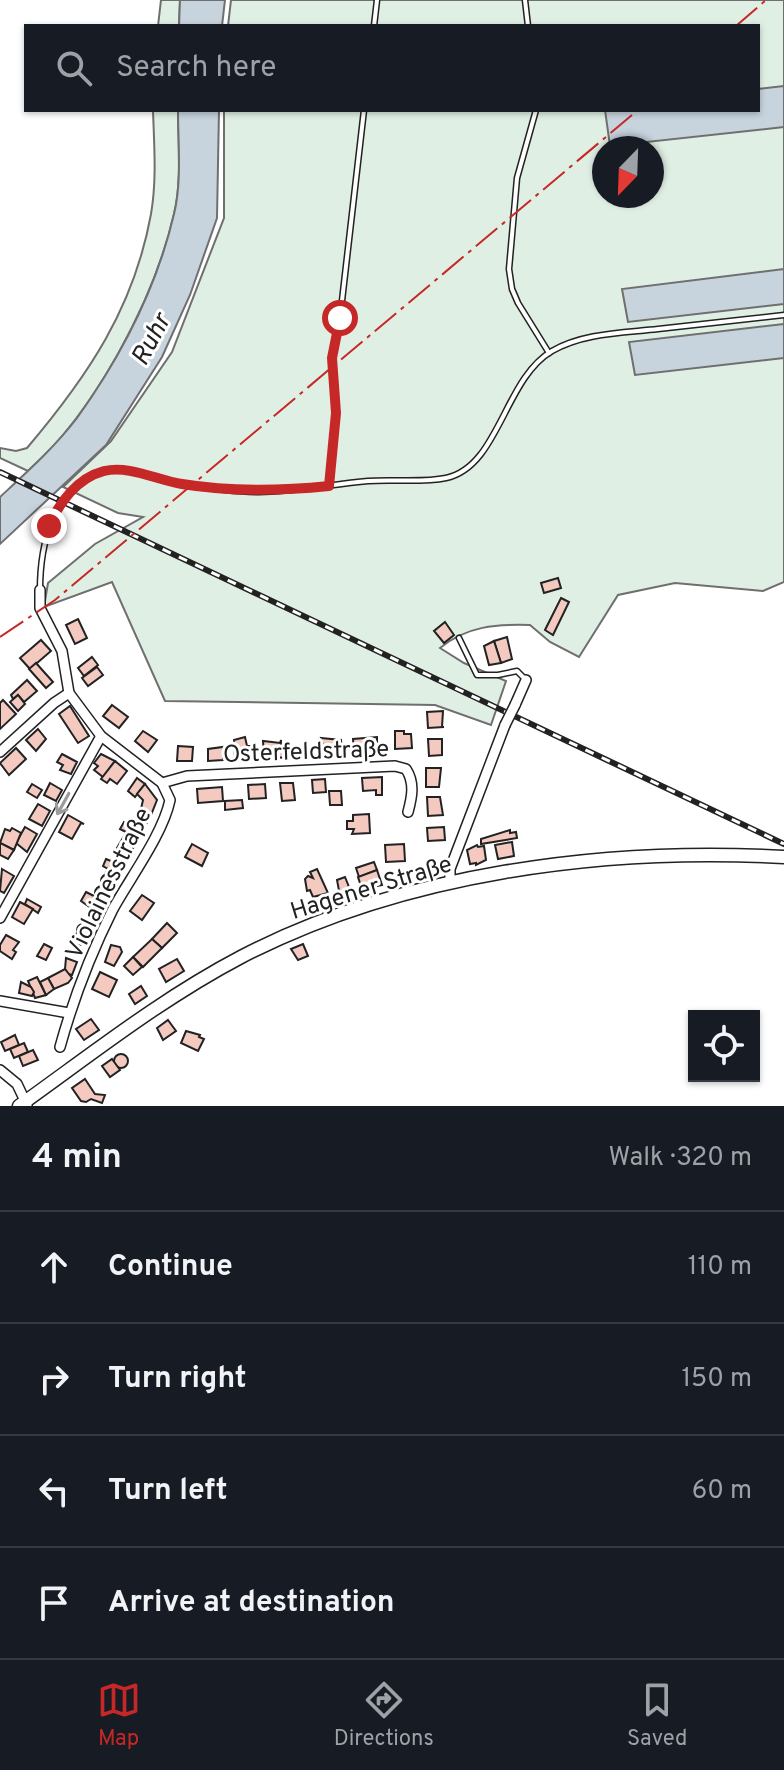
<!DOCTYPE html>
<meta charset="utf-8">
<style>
:root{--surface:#171b24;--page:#242831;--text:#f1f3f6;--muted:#9ea1a6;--line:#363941;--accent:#c62828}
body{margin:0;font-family:Overpass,sans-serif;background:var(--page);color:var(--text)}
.controls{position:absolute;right:24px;bottom:24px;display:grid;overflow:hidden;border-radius:0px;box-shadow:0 2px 6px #0004}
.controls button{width:72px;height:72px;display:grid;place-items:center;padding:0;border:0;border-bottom:2px solid var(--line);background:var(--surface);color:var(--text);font:40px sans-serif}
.compass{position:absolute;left:592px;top:136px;width:72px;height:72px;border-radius:50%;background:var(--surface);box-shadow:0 2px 6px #0004;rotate:203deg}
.stop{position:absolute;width:24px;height:24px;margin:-18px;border:6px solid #c62828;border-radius:50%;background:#fff}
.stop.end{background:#c62828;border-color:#fff;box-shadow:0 2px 8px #0008}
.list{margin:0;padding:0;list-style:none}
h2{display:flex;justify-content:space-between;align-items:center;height:104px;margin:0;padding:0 32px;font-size:34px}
h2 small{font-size:26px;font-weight:400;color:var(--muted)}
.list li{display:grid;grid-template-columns:52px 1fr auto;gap:24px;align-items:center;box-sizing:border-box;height:112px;padding:0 32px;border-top:2px solid var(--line)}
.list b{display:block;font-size:30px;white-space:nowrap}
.list em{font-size:26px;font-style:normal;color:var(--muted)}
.icon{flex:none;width:44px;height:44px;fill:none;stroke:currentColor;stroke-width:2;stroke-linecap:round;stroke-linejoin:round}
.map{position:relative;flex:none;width:784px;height:1106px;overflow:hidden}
.search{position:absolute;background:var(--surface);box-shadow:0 2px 6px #0004;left:24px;right:24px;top:24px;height:88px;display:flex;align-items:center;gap:20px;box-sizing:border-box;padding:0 28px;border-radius:0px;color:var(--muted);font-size:30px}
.sheet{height:552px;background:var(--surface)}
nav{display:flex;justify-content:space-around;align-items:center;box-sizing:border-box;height:112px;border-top:2px solid var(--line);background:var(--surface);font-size:22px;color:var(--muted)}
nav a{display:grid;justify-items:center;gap:4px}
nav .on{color:var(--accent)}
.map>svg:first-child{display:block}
.green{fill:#e0efe3;stroke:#6f6f6f;stroke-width:2;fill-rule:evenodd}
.water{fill:#c7d3dd;stroke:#6f6f6f;stroke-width:2}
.building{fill:#f3c9c0;stroke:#222;stroke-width:2}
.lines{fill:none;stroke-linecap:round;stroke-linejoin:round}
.service-casing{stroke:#222;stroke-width:7}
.minor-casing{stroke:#222;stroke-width:12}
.secondary-casing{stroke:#222;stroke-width:15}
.service{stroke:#fff;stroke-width:4}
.minor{stroke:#fff;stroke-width:9}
.secondary{stroke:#fff;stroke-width:12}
.rail-casing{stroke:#222;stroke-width:6}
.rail{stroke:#fff;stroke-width:3;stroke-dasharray:9;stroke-linecap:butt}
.minor-bridge-casing{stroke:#222;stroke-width:12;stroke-linecap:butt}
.minor-bridge{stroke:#fff;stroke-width:9}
.power{stroke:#c62828;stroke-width:2;stroke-dasharray:28 6 4 6;stroke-linecap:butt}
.oneway{stroke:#9c9c9c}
.route{stroke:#c62828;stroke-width:10}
.labels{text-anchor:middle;stroke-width:6;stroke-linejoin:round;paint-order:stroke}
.street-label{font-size:24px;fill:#222;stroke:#fff}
.water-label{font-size:26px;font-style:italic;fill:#222;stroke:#fff}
</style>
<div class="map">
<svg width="784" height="1106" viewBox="0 0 784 1106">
<rect width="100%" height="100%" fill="#fff"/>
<g class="green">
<polygon points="161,0 180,0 179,26 158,26"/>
<path d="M231,0H784V582L763,591L675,583L618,595L579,657L550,642L530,625C496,624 467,626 440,648L464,663L506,681L491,725L435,705L165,701L112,582L44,607L48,583L95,544L143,517L118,513L63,487L111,441L172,352L224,218V110H758V26H228ZM604,148H652V196H604Z"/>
<path d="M153,110H178C178,143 182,181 174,214C154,300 95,412 28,471L0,458V448L16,451L27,448C88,376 134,308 151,214C157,179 154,144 153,110Z"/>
</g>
<g class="water">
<polygon points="180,0 225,0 222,26 179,26"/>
<polygon points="784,86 784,127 610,146 605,110 758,110 758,89"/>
<path d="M178,110H219L217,218L190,295L162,357L106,445L0,544V497C27,472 55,447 77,418C120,358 157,287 174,214C182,182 178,143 178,110Z"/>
<polygon points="784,269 784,304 628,322 622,289"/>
<polygon points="784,324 784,358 635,375 629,342"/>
</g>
<g class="building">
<polygon points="558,578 561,588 544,593 541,583"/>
<polygon points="561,598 569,602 553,635 545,630"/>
<polygon points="78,619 87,638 75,644 66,625"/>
<polygon points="445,622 454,635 444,643 434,631"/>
<polygon points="507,637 512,659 501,663 494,641"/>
<polygon points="41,640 51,651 30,669 20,658"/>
<polygon points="494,641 501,663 489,665 484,646"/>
<polygon points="92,657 98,665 84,676 78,668"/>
<polygon points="36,663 53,682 46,688 29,669"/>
<polygon points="97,667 103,675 88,686 82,678"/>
<polygon points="27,680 37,691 24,702 18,695 13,699 11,695"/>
<polygon points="18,695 25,704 18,711 10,702"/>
<polygon points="3,700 16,714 0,729 0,703"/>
<polygon points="112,705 128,717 119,728 103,716"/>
<polygon points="70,706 89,736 78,743 59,714"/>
<polygon points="443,711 442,727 444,727 428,728 427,712"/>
<polygon points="38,729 46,739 36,751 26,740"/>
<polygon points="143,731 157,740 148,752 135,741"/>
<polygon points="395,731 404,731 404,734 411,734 412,748 395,749"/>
<polygon points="245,737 247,746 253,746 253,758 235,759 234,740"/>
<polygon points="377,737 377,750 354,752 353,739"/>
<polygon points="321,738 341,740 342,753 325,753"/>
<polygon points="428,739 442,739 442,755 429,756"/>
<polygon points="281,740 281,748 293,747 293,758 264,757 263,741 280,743"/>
<polygon points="178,746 193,747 192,761 177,761"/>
<polygon points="223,747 223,760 208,761 208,749"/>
<polygon points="16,748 26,759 9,775 0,763"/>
<polygon points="62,754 77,762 71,774 60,770 63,765 57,762"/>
<polygon points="101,754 115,761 103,777 94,770 98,766 94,763"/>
<polygon points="115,761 127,771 117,784 110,779 107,783 101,779"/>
<polygon points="426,768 441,768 439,787 426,787"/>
<polygon points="382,777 382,795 376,795 376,790 363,791 362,778"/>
<polygon points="137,778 145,784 135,797 128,791"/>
<polygon points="325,779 326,792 313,793 312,780"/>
<polygon points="50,783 62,790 56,801 44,795"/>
<polygon points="280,783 293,783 295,800 282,801"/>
<polygon points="32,784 42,790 37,798 27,792"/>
<polygon points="145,784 157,800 151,815 141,809 143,800 137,794"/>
<polygon points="265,784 266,798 249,799 248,785"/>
<polygon points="222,787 223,801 198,803 197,789"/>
<polygon points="329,791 341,791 342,805 330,805"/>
<polygon points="427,797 440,797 443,815 428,816"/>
<polygon points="242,800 243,808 225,810 225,801"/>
<polygon points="38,804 50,811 42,826 29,819"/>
<polygon points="141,809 151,815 147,823 136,817"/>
<polygon points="369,814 370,833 352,834 354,829 347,829 347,821 353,821 353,815"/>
<polygon points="68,815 84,824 81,823 72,839 59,832"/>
<polygon points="124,822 142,831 136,843 124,836 126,832 120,829"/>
<polygon points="25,827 37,834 27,852 16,843"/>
<polygon points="444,827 445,840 428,841 427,828"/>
<polygon points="12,828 21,833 14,850 0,843 5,829 10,831"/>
<polygon points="510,830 510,833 516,832 517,838 481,844 481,839"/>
<polygon points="124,836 136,843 129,855 117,848"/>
<polygon points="512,842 514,856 498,859 495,845"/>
<polygon points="0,843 14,850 8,859 0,855"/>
<polygon points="192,844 208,853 202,866 185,857"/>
<polygon points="404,844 405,861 386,862 385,845"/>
<polygon points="477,845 478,847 484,846 486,860 476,865 476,863 470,864 467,850"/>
<polygon points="106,859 123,866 116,878 106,872 108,869 103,866"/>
<polygon points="374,862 377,870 359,877 356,868"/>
<polygon points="2,869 14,876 4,893 0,891"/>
<polygon points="317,869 328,893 313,897 310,890 307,891 305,879 308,876 313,878 310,872"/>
<polygon points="377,870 382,885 362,889 358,877"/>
<circle cx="108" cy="881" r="7"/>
<polygon points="345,877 351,892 340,896 337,880"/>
<circle cx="102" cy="893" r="7"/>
<polygon points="86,892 104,901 98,913 81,901"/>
<polygon points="142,895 154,903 142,920 130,911"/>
<polygon points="27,899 41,907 38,913 25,904"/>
<polygon points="20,902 33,909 24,924 12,917"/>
<polygon points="167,923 177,933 162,948 152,939"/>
<circle cx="83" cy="930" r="6"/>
<circle cx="79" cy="939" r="6"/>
<polygon points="6,935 19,942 13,950 16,952 12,959 0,951 0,945"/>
<polygon points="152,939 162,948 143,967 133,957"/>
<polygon points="44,944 52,948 46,960 37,956"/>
<polygon points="303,944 308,956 298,960 291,949"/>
<polygon points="111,945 120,947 122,952 114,966 105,962"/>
<polygon points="133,957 142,967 133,975 124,966"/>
<polygon points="66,958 77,962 72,975 68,974 65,969"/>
<polygon points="177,959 184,971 166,982 159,969"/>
<polygon points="65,969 72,978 68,983 54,989 48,978"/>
<polygon points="100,972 117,980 109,997 92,989"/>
<polygon points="37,977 46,995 35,998 28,981"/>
<polygon points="48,978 54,989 46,995 40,982"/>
<polygon points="21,982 31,987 34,992 32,996 19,993"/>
<polygon points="141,986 147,996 135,1004 129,994"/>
<polygon points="91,1019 99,1030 84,1040 76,1029"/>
<polygon points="168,1020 176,1031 163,1040 157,1028"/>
<polygon points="186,1031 200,1035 199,1037 204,1039 198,1051 181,1043"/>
<polygon points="15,1035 19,1045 5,1051 1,1042"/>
<polygon points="24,1043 28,1052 14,1058 10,1049"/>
<polygon points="33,1050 38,1060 23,1066 19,1056"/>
<circle cx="121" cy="1061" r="7"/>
<polygon points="112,1059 120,1070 110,1077 102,1066"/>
<polygon points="85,1079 95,1094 105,1095 102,1103 91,1099 86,1102 81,1101 72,1088"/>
</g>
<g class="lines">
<g class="service-casing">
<g id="service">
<polyline points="525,0 528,26"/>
<polyline points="374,26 377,0"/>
<polyline points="536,110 517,178 509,269 512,289 518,303 549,353"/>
<polyline points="329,486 336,413 332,358 340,318 364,110"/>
<path d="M40,590C40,545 52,492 98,473C124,463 155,480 181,484C206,488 234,492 259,492C296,492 332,484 368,481C393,479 422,483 446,478C499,467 504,379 552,351C583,333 622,333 658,329C700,324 742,320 784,315"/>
<polyline points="459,638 477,675 498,675 517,671 524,678"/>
</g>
</g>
<g class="minor-casing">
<g id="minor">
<path d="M40,590V608L62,651L69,693L101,736L162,783L170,800C163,834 130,878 113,909C91,953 73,1000 60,1047"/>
<polyline points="515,705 526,680"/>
<polyline points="0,752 54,703 69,693"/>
<path d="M162,783L187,776L395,766L406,769C415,783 412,797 408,812"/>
<polyline points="450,883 450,869 505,725"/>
<polyline points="0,918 101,736"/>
<polyline points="0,1001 69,1013"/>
<polyline points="0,1070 17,1084 27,1105"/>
</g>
</g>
<g class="secondary-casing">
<path id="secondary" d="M19,1106C92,1054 161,999 241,957C403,873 603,847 784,857"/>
</g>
<use href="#service" class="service"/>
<use href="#minor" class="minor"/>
<use href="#secondary" class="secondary"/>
<g class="rail-casing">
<polyline id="rail" points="0,472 784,844"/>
</g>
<use href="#rail" class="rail"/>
<g class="minor-bridge-casing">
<polyline id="minor-bridge" points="505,725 515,705"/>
</g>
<use href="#minor-bridge" class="minor-bridge"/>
<g class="power">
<polyline points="736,26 766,0"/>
<polyline points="0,637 55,600 638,110"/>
</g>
</g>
<defs><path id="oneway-shaft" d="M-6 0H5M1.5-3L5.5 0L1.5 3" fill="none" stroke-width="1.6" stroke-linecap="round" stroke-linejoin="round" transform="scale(2)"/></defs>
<use class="oneway" href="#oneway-shaft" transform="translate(63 804) rotate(119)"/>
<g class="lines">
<path class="route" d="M49,526C59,503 77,478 104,471C129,465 157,480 182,484C231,492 280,491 329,486L336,413L332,358L340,318"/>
</g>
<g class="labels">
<g class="street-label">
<text transform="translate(306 751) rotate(-2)" y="8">Osterfeldstraße</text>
<text transform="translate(108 883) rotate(-64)" y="8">Violainesstraße</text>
<text transform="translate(371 887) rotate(-17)" y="8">Hagener Straße</text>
</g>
<g class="water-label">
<text transform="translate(150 339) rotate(-62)" y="9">Ruhr</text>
</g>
</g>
</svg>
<div class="controls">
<button><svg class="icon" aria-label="locate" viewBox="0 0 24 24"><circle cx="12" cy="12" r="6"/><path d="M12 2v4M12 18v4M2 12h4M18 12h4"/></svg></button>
</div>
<svg class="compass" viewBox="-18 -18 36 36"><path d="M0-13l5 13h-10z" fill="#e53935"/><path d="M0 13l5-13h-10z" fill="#9ea1a6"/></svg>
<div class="stop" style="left:340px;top:318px"></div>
<div class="stop end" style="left:49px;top:526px"></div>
<div class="search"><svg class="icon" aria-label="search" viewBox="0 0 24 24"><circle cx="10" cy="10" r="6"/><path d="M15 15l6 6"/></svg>Search here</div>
</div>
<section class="sheet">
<h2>4 min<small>Walk · 320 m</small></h2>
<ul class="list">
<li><svg class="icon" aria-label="ahead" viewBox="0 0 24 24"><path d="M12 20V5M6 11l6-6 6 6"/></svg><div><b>Continue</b></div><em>110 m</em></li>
<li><svg class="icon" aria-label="right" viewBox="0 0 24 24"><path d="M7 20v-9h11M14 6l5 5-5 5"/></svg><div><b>Turn right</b></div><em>150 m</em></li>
<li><svg class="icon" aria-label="left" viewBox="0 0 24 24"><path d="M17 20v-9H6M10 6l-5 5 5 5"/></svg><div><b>Turn left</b></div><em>60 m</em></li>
<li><svg class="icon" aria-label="arrive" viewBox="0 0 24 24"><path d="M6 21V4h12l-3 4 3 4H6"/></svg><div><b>Arrive at destination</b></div></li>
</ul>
</section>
<nav>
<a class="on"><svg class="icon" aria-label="map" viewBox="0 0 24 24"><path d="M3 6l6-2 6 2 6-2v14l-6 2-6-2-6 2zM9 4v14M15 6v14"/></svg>Map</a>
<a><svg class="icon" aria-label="directions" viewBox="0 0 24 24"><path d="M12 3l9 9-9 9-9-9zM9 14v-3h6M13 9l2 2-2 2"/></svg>Directions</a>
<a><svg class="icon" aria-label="saved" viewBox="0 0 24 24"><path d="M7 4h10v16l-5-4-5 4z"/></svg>Saved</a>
</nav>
